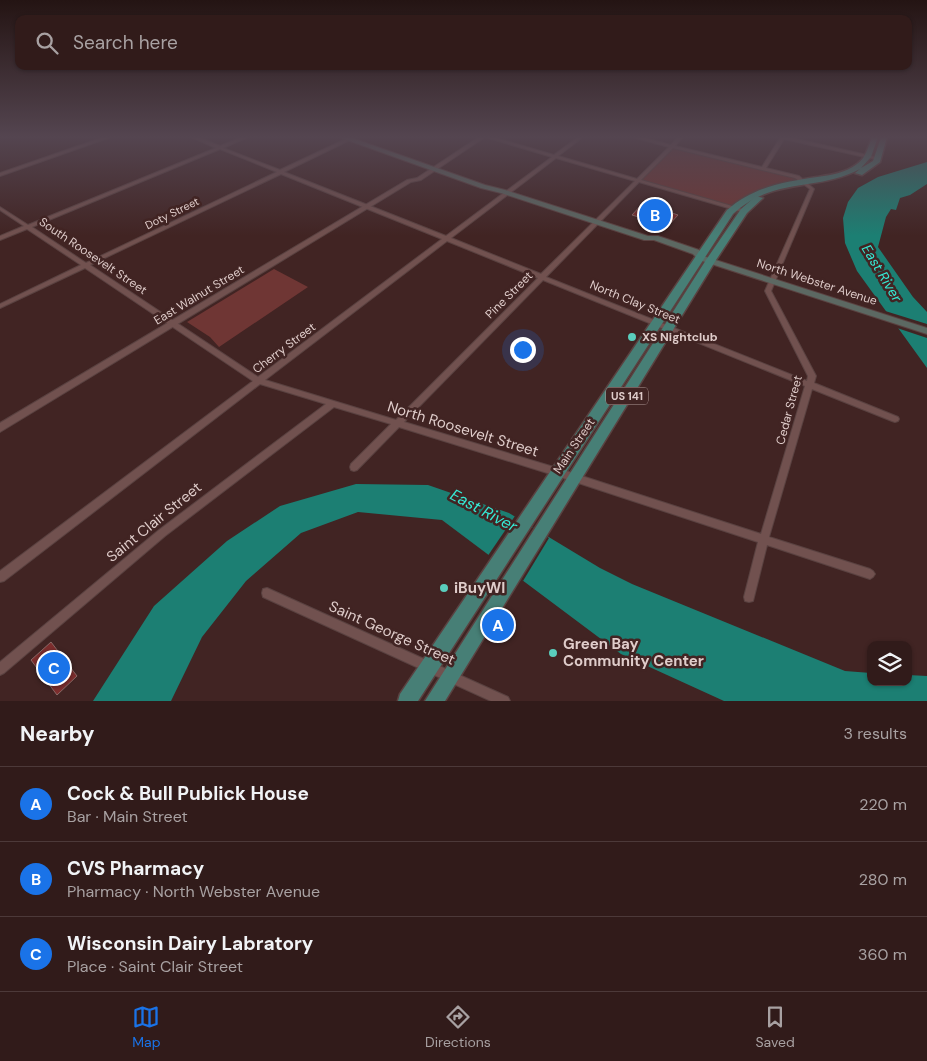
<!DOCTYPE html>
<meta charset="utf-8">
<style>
:root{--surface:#311b1a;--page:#392423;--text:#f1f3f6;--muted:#a8a1a2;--line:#4c3939;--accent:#1a73e8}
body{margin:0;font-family:"DM Sans",sans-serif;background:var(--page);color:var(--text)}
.controls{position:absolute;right:15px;bottom:15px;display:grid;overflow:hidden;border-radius:10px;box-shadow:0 1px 4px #0004}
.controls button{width:45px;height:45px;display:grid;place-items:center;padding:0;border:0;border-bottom:1px solid var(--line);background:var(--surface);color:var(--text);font:25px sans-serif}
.you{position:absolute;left:522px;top:349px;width:18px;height:18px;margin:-12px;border:4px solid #fff;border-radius:50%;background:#1a73e8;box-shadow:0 0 0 8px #1a73e833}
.badge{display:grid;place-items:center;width:32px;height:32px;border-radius:50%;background:var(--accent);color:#fff;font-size:16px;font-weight:700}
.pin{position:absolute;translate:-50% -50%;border:2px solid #fff;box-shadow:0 1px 5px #0006}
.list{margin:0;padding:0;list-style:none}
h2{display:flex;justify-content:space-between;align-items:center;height:65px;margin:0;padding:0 20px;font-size:21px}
h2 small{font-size:16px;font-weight:400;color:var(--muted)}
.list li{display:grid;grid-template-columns:32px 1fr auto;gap:15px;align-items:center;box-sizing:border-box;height:75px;padding:0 20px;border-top:1px solid var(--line)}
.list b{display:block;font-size:19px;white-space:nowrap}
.list p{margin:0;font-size:16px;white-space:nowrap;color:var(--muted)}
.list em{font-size:16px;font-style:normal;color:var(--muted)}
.icon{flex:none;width:28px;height:28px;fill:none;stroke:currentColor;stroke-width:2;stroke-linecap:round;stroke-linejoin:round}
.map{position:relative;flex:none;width:927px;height:701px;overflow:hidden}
.search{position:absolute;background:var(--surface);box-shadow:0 1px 4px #0004;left:15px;right:15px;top:15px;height:55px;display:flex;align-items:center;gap:12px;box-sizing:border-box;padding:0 18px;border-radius:10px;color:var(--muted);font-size:19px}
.sheet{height:290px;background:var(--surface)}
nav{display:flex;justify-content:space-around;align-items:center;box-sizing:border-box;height:70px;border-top:1px solid var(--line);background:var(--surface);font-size:14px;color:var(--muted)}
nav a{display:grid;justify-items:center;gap:2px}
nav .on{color:var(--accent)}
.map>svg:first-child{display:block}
.green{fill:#6f3634}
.water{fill:#1c7f73}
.pier{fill:#412423}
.building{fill:#7e2e2e;stroke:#8a6966}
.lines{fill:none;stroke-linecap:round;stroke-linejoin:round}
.minor-casing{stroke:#5a4241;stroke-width:2}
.tertiary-casing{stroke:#5a4241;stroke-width:2}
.secondary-casing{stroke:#5a4241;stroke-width:2}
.primary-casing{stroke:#5a4241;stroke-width:3}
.minor{fill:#71514f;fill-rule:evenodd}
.tertiary{fill:#71514f;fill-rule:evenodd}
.secondary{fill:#5c6862;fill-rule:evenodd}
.primary{fill:#477f76;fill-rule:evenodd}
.poi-dot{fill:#5acebd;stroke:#412423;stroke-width:2}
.labels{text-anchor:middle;stroke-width:5;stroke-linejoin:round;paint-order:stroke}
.far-street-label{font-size:11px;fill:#dfccca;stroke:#412423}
.shield{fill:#412423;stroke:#b09a98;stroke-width:1}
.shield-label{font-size:11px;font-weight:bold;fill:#dfccca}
.street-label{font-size:12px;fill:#dfccca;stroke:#412423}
.poi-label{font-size:12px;font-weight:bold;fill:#dfccca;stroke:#412423;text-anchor:start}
.water-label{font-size:14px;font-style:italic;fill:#35e9d4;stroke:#412423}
.near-street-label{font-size:15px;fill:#dfccca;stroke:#412423}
.near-poi-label{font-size:15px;font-weight:bold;fill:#dfccca;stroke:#412423;text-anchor:start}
.near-water-label{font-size:16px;font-style:italic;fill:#35e9d4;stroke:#412423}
</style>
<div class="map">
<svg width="927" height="701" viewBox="0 0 927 701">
<rect width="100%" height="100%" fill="#412423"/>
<g class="green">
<polygon points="672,147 797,177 808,184 758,195 737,209 638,181"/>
<polygon points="274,269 308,287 219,347 210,337 187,322"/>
</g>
<g class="water">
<polygon points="927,162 927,184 910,195 900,198 896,210 891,209 886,217 878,247 913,297 927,312 927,368 857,271 845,243 843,218 848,202 858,188 878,177"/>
<polygon points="356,484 428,485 509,513 600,568 632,584 845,671 871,673 871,682 908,682 908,675 927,676 927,701 724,701 621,654 442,520 358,512 301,533 246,581 202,637 171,701 93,701 154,606 227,541 280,506"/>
</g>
<g class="pier">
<polygon points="882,310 927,324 927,338 894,327"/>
<polygon points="515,516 549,538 523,581 487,557"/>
</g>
<g class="building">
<polygon points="642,204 646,204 678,215 668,226 632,215"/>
<polygon points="51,642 77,676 57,695 31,660"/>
</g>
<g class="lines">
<g class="minor-casing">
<g id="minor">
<polygon points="104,137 111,137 0,176 0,173"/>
<path d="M191,137H198L220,146L242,137H248L223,148L280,170L350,137H356L284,172L446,236L552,157L485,137H493L554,155L578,137H583L558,156L637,179L669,147L632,137H641L671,145L678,137H683L675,146L762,167L780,138L779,137H788L880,158V160H878L784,139L766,168L799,176L814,189L771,291L816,376L814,383L898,417L899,419L898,421L895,422L892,421L812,389L769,537L870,569L873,571L875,574L873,577L870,579L767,545L753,601L749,602L745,601L744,597L758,542L557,476L399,427L357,470L354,471L351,470L350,467L351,464L391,424L334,407L165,536L4,673L0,675V662L159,530L326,404L260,384L4,581L0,582V571L253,381L85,268L0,308V304L81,265L27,229L0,240V236L24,226L0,210V207L28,225L216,148ZM673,148L795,178L810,189L765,291L808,376L807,381L546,277L639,182L742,212H746V210L641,180ZM220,149L277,172L86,263L32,227ZM556,158L635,181L541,274L451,238ZM281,174L442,239L258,377L90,265ZM447,241L538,278L396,420L265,380ZM543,280L805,386L761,534L557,468L404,422Z"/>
<polygon points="267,588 508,697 510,701 491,701 263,597 262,593 263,589"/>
</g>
</g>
<g class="tertiary-casing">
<polygon id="tertiary" points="479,137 485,137 421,180 411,182 0,432 0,423 407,180 417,178"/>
</g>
<g class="secondary-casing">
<polygon id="secondary" points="339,137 349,137 485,185 505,190 648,236 658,236 699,250 703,256 927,328 927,334 699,260 693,254 654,240 644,240 501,193 481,188"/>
</g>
<g class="primary-casing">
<g id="primary">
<path d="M872,137H878L871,157L861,168L873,161L881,137H887L880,162L862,175L855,173L860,169C817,192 774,176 733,214L418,701H398L400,694L727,210C753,187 783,182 817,177C830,175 846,173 857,164C866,158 868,147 872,137Z"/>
<polygon points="756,196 763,198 747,213 716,260 445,701 425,701 706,260 741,209"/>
</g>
</g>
<use href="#minor" class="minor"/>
<use href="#tertiary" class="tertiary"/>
<use href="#secondary" class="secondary"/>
<use href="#primary" class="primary"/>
</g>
<linearGradient id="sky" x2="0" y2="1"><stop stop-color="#241413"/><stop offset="0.58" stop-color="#544550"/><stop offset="1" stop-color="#544550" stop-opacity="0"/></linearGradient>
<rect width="927" height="236" fill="url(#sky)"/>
<g class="poi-dot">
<circle cx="632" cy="337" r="5"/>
<circle cx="444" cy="588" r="5"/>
<circle cx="553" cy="653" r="5"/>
</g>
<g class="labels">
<g class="far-street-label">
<text transform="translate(172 213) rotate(-26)" y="4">Doty Street</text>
</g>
<rect class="shield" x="606" y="387.5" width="42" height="17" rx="4"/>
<g class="shield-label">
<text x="627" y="400">US 141</text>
</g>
<g class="street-label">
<text transform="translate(93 256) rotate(34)" y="4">South Roosevelt Street</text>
<text transform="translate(817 282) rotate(18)" y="4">North Webster Avenue</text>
<text transform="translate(199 295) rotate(-31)" y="4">East Walnut Street</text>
<text transform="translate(509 295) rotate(-45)" y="4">Pine Street</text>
<text transform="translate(635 302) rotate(22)" y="4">North Clay Street</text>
<text transform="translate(284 348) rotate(-37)" y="4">Cherry Street</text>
<text transform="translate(789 410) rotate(-75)" y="4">Cedar Street</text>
<text transform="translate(574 446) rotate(-56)" y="4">Main Street</text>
</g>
<g class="poi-label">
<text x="642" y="341">XS Nightclub</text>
</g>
<g class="water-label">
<text transform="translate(882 273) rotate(59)" y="5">East River</text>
</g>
<g class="near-street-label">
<text transform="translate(463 429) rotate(17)" y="5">North Roosevelt Street</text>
<text transform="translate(154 522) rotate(-39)" y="5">Saint Clair Street</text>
<text transform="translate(392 633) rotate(24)" y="5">Saint George Street</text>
</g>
<g class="near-poi-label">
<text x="454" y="593">iBuyWI</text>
<text x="563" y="649">Green Bay<tspan x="563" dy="17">Community Center</tspan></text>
</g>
<g class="near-water-label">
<text transform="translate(484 510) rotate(28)" y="6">East River</text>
</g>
</g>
</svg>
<div class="controls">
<button><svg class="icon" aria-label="layers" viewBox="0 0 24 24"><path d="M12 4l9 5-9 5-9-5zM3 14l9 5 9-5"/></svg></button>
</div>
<div class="you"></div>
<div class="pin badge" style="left:498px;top:625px">A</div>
<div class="pin badge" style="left:655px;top:215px">B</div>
<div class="pin badge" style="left:54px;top:668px">C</div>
<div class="search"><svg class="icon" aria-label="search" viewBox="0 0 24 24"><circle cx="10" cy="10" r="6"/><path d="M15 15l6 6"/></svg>Search here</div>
</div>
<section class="sheet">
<h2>Nearby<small>3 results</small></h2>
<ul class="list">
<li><span class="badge">A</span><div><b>Cock &amp; Bull Publick House</b><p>Bar · Main Street</p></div><em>220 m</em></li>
<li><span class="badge">B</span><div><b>CVS Pharmacy</b><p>Pharmacy · North Webster Avenue</p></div><em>280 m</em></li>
<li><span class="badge">C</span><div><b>Wisconsin Dairy Labratory</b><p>Place · Saint Clair Street</p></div><em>360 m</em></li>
</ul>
</section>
<nav>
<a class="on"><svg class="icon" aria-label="map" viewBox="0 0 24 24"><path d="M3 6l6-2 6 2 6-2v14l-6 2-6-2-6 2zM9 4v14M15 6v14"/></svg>Map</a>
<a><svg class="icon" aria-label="directions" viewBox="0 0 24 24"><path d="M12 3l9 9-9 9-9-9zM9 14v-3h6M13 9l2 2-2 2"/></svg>Directions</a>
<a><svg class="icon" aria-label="saved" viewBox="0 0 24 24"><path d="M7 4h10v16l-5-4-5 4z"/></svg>Saved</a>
</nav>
